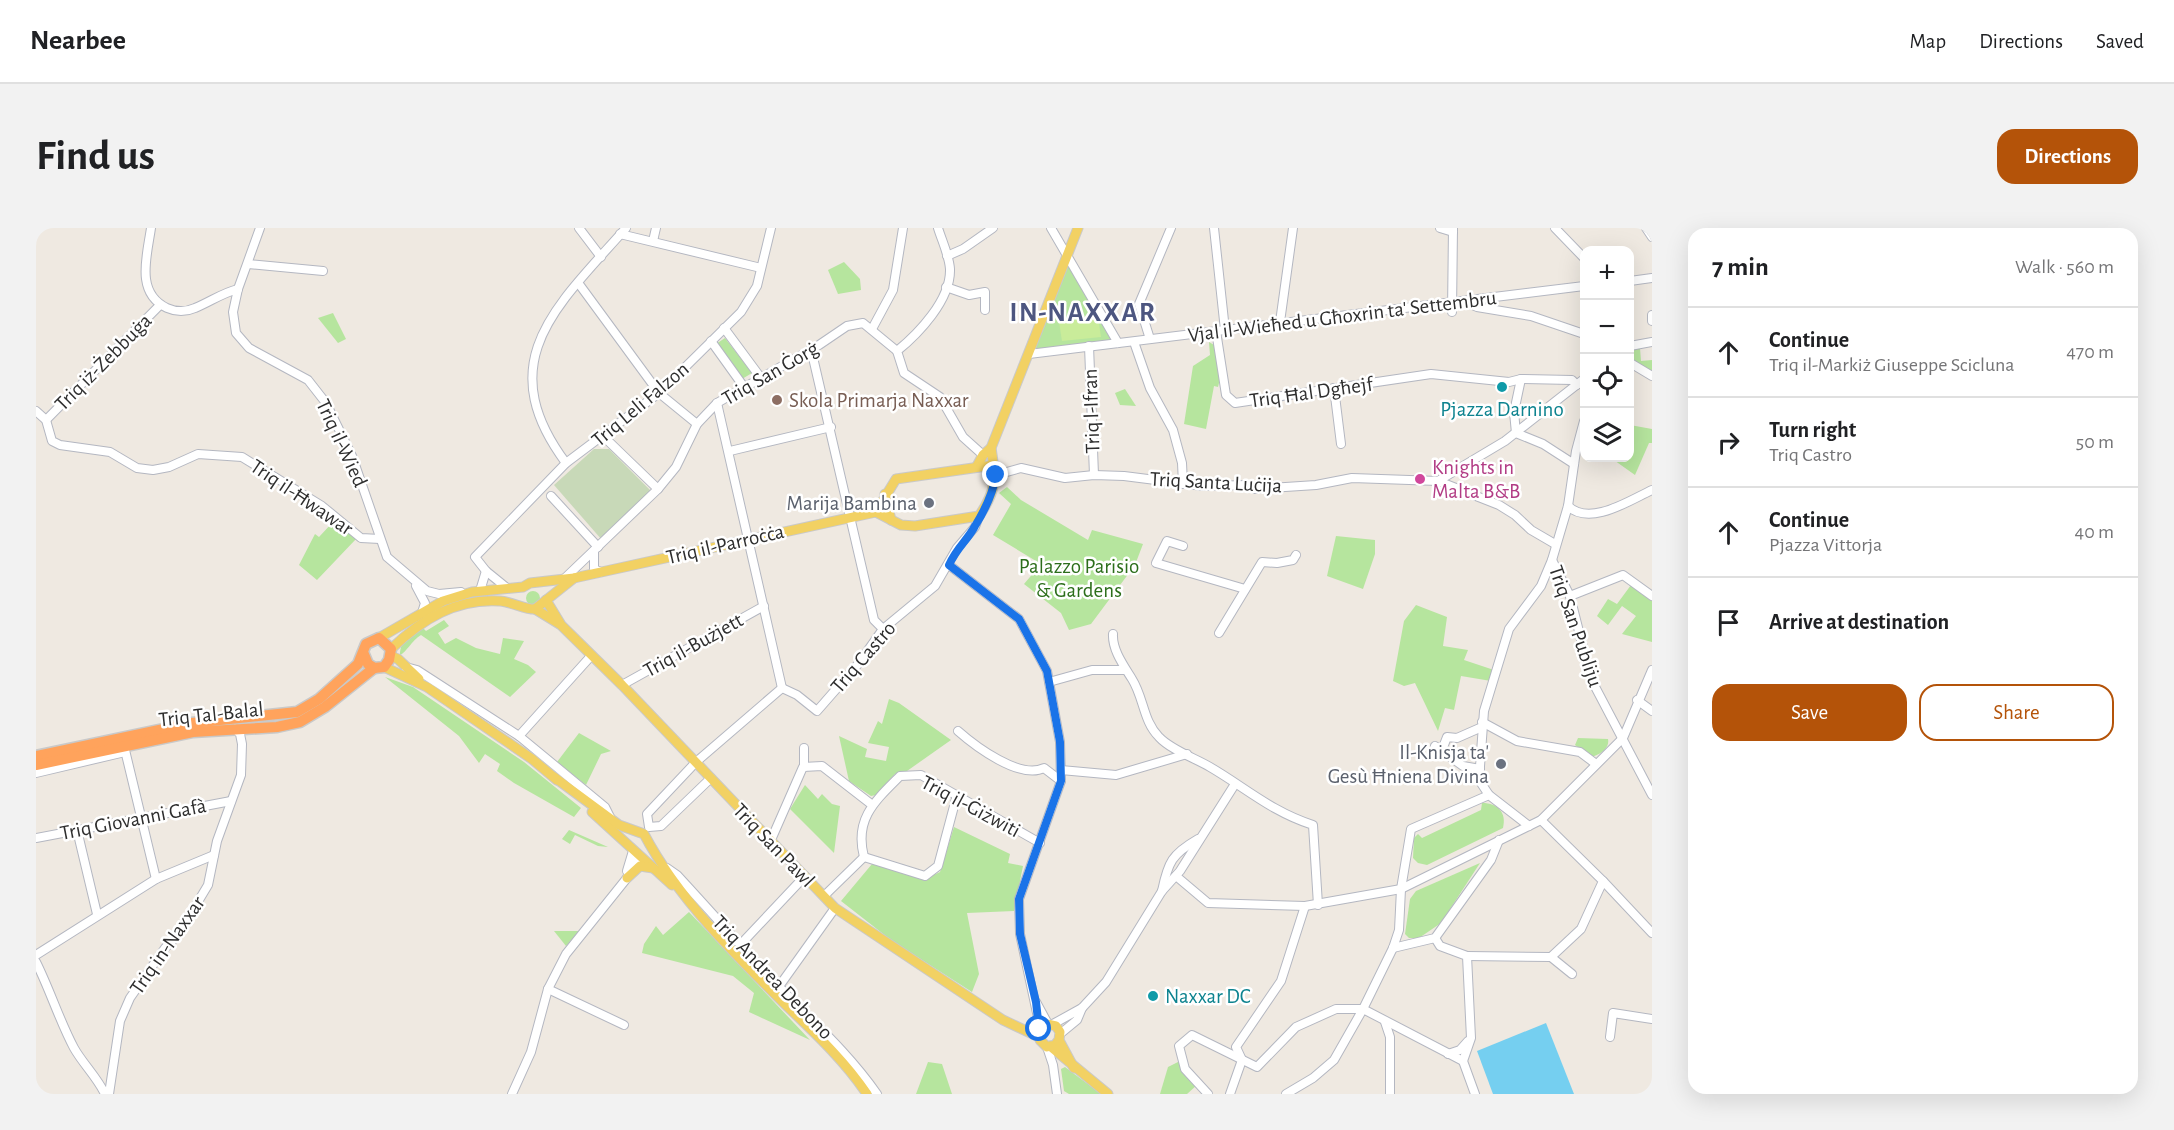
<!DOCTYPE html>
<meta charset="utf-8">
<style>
:root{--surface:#fff;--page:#f2f2f2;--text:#202124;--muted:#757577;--line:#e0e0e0;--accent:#b45309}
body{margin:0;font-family:"Alegreya Sans",sans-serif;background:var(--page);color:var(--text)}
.controls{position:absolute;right:18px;top:18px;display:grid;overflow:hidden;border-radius:12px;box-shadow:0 6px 24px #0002}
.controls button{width:54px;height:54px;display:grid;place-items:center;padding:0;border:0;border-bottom:2px solid var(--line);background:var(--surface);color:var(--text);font:30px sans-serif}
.stop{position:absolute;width:18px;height:18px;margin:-14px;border:4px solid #1a73e8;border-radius:50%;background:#fff}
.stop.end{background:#1a73e8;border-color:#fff;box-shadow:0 2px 6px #0008}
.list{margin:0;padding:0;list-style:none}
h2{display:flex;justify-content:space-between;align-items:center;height:78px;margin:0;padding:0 24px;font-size:26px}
h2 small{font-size:20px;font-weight:400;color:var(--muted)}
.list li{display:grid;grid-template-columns:39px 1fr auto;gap:18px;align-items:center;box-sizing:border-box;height:90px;padding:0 24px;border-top:2px solid var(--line)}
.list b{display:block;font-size:22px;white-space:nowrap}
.list p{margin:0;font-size:20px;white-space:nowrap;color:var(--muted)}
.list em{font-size:20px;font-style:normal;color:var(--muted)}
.actions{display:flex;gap:12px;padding:18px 24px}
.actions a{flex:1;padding:14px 0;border:2px solid var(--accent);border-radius:18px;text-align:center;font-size:21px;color:var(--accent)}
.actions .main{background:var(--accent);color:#fff}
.icon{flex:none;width:33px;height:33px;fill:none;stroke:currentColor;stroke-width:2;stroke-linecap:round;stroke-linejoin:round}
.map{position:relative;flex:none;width:1616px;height:866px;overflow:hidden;border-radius:18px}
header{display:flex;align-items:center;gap:36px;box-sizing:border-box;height:84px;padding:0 30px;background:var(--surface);border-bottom:2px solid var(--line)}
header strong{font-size:28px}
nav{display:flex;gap:33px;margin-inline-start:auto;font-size:21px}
.intro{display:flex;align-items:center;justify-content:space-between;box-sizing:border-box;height:144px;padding:0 36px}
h1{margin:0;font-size:42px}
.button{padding:15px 27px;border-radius:18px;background:var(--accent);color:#fff;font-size:21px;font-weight:700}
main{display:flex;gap:36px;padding:0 36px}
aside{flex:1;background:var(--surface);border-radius:18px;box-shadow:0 6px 24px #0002}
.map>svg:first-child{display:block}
.green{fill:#b6e59e}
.cemetery{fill:#c8d9b8}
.pitch{fill:#c9ec9a}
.water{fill:#75cff0}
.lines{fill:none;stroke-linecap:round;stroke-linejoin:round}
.minor-casing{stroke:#b4b7c1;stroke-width:10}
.major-casing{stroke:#c9c9c9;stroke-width:11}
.highway-casing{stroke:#c9c9c9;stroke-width:13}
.minor{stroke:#fff;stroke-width:8}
.major{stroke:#f2d163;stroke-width:9}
.highway{stroke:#ffa35c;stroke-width:10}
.route{stroke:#1a73e8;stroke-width:8}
.culture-dot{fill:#0f9aa8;stroke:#fff;stroke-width:2}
.education-dot{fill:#8d6e63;stroke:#fff;stroke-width:2}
.hotel-dot{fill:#d1479c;stroke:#fff;stroke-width:2}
.worship-dot{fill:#6b7280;stroke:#fff;stroke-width:2}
.labels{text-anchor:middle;stroke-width:5;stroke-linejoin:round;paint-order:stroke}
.street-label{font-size:21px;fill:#2e2e2e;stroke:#fff}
.education-label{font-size:21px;fill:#785e54;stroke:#fff;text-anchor:start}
.culture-label{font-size:21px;fill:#0d838f;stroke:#fff}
.hotel-label{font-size:21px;fill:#b23c85;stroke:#fff;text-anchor:start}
.worship-label{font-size:21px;fill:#5b616d;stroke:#fff;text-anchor:end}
.park-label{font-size:21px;fill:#2c6e1b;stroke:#fff}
.district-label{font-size:27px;font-weight:bold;letter-spacing:1.5px;fill:#4d5680;stroke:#fff}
</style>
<header>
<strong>Nearbee</strong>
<nav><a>Map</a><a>Directions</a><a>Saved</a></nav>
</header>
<div class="intro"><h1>Find us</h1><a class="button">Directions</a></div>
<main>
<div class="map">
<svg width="1616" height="866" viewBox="0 0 1616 866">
<rect width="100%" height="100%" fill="#efe9e1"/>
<g class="green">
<polygon points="1031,28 1082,115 993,126"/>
<polygon points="808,34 824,51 825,62 802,66 792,42"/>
<polygon points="297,85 310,111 302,115 282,90"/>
<polygon points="689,110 716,145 706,151 680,116"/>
<polygon points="1173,114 1178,117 1184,151 1182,159 1178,158 1170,201 1148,196 1157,138 1174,127"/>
<polygon points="1604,120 1605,133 1616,132 1616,144 1594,135 1594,121"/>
<polygon points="1089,161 1100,178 1084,177 1079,165"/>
<polygon points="1594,197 1616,201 1616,215 1613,215 1599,247 1575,230 1594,230"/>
<polygon points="971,259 985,272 1052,312 1056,302 1107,316 1099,337 1055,396 1033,402 1025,385 988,356 1005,336 957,307 975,276 963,265"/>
<polygon points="297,294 320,311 281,352 263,337 279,306 283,309"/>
<polygon points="1300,308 1339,312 1339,326 1327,361 1291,348"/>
<polygon points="1595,357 1616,372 1616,414 1586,406 1600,388 1586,378 1572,397 1561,388 1572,371 1581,376"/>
<circle cx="497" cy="370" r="7"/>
<polygon points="1380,377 1411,389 1407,418 1432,422 1428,432 1458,442 1455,453 1425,448 1418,482 1409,480 1402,503 1379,455 1368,458 1357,453 1368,393"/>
<path d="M408,392L413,398L402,405L409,416L420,410L440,420L464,426L467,410L488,413L478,431L492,437L500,444L474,469L385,407C376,412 370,425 364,427C364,412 375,407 387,400L390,403Z"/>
<polygon points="349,449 377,459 488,534 545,580 538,589 478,555 461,543 464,536 449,526 443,535 423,508"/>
<polygon points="853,471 863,475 915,512 871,543 859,546 840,567 835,568 813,553 803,508 831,521 829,529 850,533 853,519 832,515 842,493 846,496"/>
<polygon points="543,505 575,523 565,526 550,557 521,534"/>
<path d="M1542,510L1572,511C1574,520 1564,527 1555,529L1539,517Z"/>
<polygon points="769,557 782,571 786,566 796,576 804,578 798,625 754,581"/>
<path d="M1446,575C1462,575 1471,585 1467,600L1391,637L1382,635L1377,630L1378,610L1382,606L1386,610L1445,582Z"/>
<polygon points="918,599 974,626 972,635 987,638 978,683 931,685 943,746 936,764 855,712 805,673 836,636 889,651 904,644"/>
<polygon points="533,602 572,619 562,618 539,607 534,616 526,611"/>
<polygon points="1444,635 1405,695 1383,710 1373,710 1369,706 1374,671 1380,663"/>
<polygon points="653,684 774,812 713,784 718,765 697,748 606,725 608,716 620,698 627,707"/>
<polygon points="518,703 543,703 530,718"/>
<polygon points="1144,833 1161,857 1151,866 1124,866 1132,839"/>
<polygon points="892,834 906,836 916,866 880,866"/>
<polygon points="1029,839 1065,866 1033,866 1028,863 1025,841"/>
</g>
<polygon class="cemetery" points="558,221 573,221 615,263 566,312 518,257"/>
<polygon class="pitch" points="1062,89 1065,109 1026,113 1023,94"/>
<polygon class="water" points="1510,795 1538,866 1457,866 1441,823"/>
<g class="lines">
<g class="minor-casing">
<g id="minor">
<path d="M115,0C111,28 99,65 131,80C140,84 150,84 159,80C174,74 186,65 202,61"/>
<polyline points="224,0 202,61 197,84 200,105 213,120 272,152 290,175 316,228 351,329 391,363 403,366 425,364"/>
<polyline points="543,0 565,29"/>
<path d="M902,0C906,13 913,27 914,41C915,72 882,106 861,123L868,145L904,169L927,209L947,227"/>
<polyline points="1015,0 1082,115"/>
<polyline points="1178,0 1189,102"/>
<polyline points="1404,0 1417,4"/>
<polyline points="1519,0 1548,30"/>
<polyline points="1610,0 1616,9"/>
<polyline points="584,6 725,40"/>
<polyline points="617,13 620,0"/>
<polyline points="911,28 927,21 957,0"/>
<polyline points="212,36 287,43"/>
<polyline points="1594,53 1616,50"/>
<polyline points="543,56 623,165 661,196"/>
<polyline points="910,59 933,67 949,64 949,82"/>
<polyline points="1429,74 1441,79 1495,88 1548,106"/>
<polyline points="1416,84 1417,0"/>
<polyline points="1616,87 1616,93"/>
<polyline points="1244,94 1257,0"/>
<polyline points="688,100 725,150"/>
<polyline points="836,101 857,62 867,0"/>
<polyline points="1180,103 1190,167 1199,175 1395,146 1473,154 1485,151 1536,152 1541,157"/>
<polyline points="1114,111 1103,76 1135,0"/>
<polyline points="675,113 708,159"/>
<polyline points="1098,114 1114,160 1137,202 1146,235 1147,256"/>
<polyline points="1053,118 1058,247"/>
<polyline points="1594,118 1616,114"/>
<polyline points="775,121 838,392 847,401"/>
<polyline points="993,126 1548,58"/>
<polyline points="1596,136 1616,148"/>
<polyline points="1298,160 1305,216"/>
<polyline points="681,175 746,460"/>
<polyline points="0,183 10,192 16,213 24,217 74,224 101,240 117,242 133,239 162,226 206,229 286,278 325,310 344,311"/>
<polyline points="10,192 124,77"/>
<polyline points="1480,205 1507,216 1538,236"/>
<polyline points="1480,205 1478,184 1485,151"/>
<polyline points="567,208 622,261"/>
<polyline points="694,223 795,199"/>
<path d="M530,235C454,133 521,78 590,0"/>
<polyline points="960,247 985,240 1029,250 1058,247 1088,248 1167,258 1212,257 1219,261 1280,257 1316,250 1402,253 1463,277 1479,287 1495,302 1519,316"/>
<polyline points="1402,253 1469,213 1548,151"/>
<polyline points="515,268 562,319"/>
<path d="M1532,278C1554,299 1594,272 1616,262"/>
<polyline points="1147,318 1131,313 1120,335 1209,361"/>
<polyline points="558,323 558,341 565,344"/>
<polyline points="1516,332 1534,368 1555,451 1616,567"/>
<polyline points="913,337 983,391 1011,443 1024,514 1025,553 983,671 984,706 1004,799"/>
<polyline points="529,350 622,261 640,239 661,196 681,175 783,117 811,98 827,95 861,123"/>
<polyline points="380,358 389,375 386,385"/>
<polyline points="471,360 450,343 439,329 530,235 623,165 705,84 721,58 735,0"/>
<polyline points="444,363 450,343"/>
<polyline points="1534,368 1587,347 1616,368"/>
<polyline points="1183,405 1226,334 1241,335 1257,332 1260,327"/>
<path d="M1077,406C1076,422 1088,438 1096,451C1108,470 1107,493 1123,509C1135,522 1159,530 1174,539C1210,560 1236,584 1277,597L1282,677"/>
<polyline points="370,439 381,442 483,508 569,579 575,591"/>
<polyline points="1013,454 1056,442 1089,442"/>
<polyline points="586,457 728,378"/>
<polyline points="746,460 761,467 781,483 823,435 847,401 899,358 921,320 939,299 943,288"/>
<polyline points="1601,472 1616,483"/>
<polyline points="1446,494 1481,513 1544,524 1560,536"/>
<path d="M922,503C939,518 984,552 1008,540L1025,553"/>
<polyline points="483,508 555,428"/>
<polyline points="88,518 120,651"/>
<polyline points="1399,518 1427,538 1444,541"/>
<polyline points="1406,522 1411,509 1421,510 1446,499"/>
<polyline points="768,539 768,520"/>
<polyline points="1025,542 1080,547 1151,526"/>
<polyline points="0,545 89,524"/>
<polyline points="675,550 625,598 613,599 611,586 660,534 746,460"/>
<polyline points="1453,567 1443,552 1448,483 1473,401 1505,358 1516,332 1532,278 1540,223 1548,193"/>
<polyline points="41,602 61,686"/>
<polyline points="0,610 195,573"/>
<polyline points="735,612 767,539 786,538 835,576"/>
<path d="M828,629C818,591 839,573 864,548L885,547L1004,615"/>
<polyline points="828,629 889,648 902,638 921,567"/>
<path d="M631,640L641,647C679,688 716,731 755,771C786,802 816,830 841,866"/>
<polyline points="591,643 597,623"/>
<polyline points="1140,648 1172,675 1269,678 1365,661 1505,592 1587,510 1616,442"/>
<polyline points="1567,653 1616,705"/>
<path d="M1126,663C1132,634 1136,626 1162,611"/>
<polyline points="788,668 828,629"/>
<polyline points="1399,710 1404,718 1431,728 1435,810 1427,833 1439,866"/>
<polyline points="704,717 769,648"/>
<polyline points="1357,720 1399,710 1455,632 1463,612"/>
<polyline points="0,727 120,651 178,627"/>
<polyline points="1431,728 1515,729 1545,701 1567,653 1505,592"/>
<polyline points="1515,729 1536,746"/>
<path d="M0,734C14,762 24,794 38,820C47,836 61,849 69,866"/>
<polyline points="744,757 799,680"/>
<polyline points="512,761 588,797"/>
<polyline points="1000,774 1012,796"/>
<polyline points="1349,794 1354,809 1354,866"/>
<polyline points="1017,796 1046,780 1070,754 1126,663 1144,643 1199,556"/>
<polyline points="1024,806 1041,792 1046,780"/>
<polyline points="1574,809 1577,785 1616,791"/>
<polyline points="1011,819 1017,837 1021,866"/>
<polyline points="1412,826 1424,822 1432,813"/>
<polyline points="73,866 84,793 94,770 129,720 142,707 172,657 181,613 205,547 206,516 204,506 199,501"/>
<polyline points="476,866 495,824 512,761 530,726 591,650 604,628"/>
<polyline points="1172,866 1149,841 1143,818 1156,807 1221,839 1260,799 1300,781 1327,781 1427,833"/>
<polyline points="1194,866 1206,832 1200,819 1245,753 1269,678"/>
<polyline points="1250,866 1277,850 1298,832 1327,781 1357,720 1363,702 1365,661 1375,601 1453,567 1493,598"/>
</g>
</g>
<g class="major-casing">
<g id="major">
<polyline points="941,238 947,227 955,220 1042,0"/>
<polyline points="849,266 855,292"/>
<path d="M840,284L865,297L879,298L943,288C961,262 960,250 955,220"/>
<polyline points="840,284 860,251 958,237"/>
<polyline points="510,372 524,395"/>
<polyline points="499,381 525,397 586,457 799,680 967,792 1003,809"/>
<polyline points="343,410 407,373 436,364 487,359 494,355 538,350 840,284"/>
<path d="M355,421C386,391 420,370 464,373C476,374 491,382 499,381L538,350"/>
<polyline points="355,428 362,431 383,451"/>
<polyline points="348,439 391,459 496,531 521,552"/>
<path d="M518,549L583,597L608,606C641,669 700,728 751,778C779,805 809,833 831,866"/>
<polyline points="556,584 636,657"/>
<polyline points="591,650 604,638 617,640"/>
<polyline points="1023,812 1019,817 1011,819 1004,812 1003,801 1011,796 1020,798 1024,804 1023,812 1038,840"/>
<polyline points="1014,818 1072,866"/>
</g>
</g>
<g class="highway-casing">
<g id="highway">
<polyline points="0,528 156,495 261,484 283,471 322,436 330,416 343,410 355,421 353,432 348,439 338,440 332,436 327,424"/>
<polyline points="0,537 157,504 241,499 264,494 289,479 338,440"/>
</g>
</g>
<use href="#minor" class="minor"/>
<use href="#major" class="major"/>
<use href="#highway" class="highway"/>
</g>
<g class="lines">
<path class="route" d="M960,247C957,265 949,282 939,298C931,313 921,319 913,337L983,391L1011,443L1024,514L1025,553L983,671L984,706L1000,774L1003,801"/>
</g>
<g class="culture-dot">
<circle cx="1466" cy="159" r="6"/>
<circle cx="1117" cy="768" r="6"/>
</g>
<circle class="education-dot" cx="741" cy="172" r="6"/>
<circle class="hotel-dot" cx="1384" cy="251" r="6"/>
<g class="worship-dot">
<circle cx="893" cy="275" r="6"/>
<circle cx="1465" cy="536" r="6"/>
</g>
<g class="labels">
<g class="street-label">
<text transform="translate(1306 88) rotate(-7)" y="7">Vjal il-Wieħed u Għoxrin ta' Settembru</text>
<text transform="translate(67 134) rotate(-45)" y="7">Triq iż-Żebbuġa</text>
<text transform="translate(734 145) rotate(-30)" y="7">Triq San Ġorġ</text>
<text transform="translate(1275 164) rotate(-8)" y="7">Triq Ħal Dgħejf</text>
<text transform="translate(604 176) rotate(-40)" y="7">Triq Leli Falzon</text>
<text transform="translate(1055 183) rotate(-92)" y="7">Triq l-Ifran</text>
<text transform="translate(306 215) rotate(65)" y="7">Triq il-Wied</text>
<text transform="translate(1180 254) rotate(3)" y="7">Triq Santa Luċija</text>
<text transform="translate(266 269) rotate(34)" y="7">Triq il-Ħwawar</text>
<text transform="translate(689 316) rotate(-13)" y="7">Triq il-Parroċċa</text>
<text transform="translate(1540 398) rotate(71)" y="7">Triq San Publiju</text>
<text transform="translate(657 417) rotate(-29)" y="7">Triq il-Bużjett</text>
<text transform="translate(827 429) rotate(-49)" y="7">Triq Castro</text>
<text transform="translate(175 486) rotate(-6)" y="7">Triq Tal-Balal</text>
<text transform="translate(935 578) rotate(28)" y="7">Triq il-Ġiżwiti</text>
<text transform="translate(97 591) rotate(-11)" y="7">Triq Giovanni Gafà</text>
<text transform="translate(738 617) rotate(46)" y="7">Triq San Pawl</text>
<text transform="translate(131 717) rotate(-55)" y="7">Triq in-Naxxar</text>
<text transform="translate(737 749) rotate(46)" y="7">Triq Andrea Debono</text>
</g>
<g class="education-label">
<text x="753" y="179">Skola Primarja Naxxar</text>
</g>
<g class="culture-label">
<text x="1466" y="188">Pjazza Darnino</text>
<text x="1129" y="775" text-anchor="start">Naxxar DC</text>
</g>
<g class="hotel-label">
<text x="1396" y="246">Knights in<tspan x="1396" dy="24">Malta B&amp;B</tspan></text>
</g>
<g class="worship-label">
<text x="881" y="282">Marija Bambina</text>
<text x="1453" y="531">Il-Knisja ta'<tspan x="1453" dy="24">Gesù Ħniena Divina</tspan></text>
</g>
<g class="park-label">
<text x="1043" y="345">Palazzo Parisio<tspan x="1043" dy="24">&amp; Gardens</tspan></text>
</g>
<g class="district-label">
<text x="1047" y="93">IN-NAXXAR</text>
</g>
</g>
</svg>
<div class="controls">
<button>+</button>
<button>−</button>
<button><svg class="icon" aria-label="locate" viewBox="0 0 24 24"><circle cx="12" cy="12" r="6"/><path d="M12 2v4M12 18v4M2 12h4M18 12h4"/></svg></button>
<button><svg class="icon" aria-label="layers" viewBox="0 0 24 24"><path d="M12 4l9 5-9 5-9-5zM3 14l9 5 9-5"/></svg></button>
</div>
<div class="stop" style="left:1003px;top:801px"></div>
<div class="stop end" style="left:960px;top:247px"></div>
</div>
<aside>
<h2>7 min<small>Walk · 560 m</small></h2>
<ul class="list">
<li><svg class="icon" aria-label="ahead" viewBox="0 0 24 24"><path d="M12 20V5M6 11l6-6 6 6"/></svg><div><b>Continue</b><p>Triq il-Markiż Giuseppe Scicluna</p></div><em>470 m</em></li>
<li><svg class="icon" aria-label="right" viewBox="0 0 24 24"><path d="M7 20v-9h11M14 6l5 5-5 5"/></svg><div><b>Turn right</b><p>Triq Castro</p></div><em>50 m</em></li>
<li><svg class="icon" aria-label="ahead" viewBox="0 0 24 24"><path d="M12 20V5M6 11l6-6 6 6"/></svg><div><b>Continue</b><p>Pjazza Vittorja</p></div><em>40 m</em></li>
<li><svg class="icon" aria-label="arrive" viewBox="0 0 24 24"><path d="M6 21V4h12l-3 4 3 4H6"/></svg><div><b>Arrive at destination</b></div></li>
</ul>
<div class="actions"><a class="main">Save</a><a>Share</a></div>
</aside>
</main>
